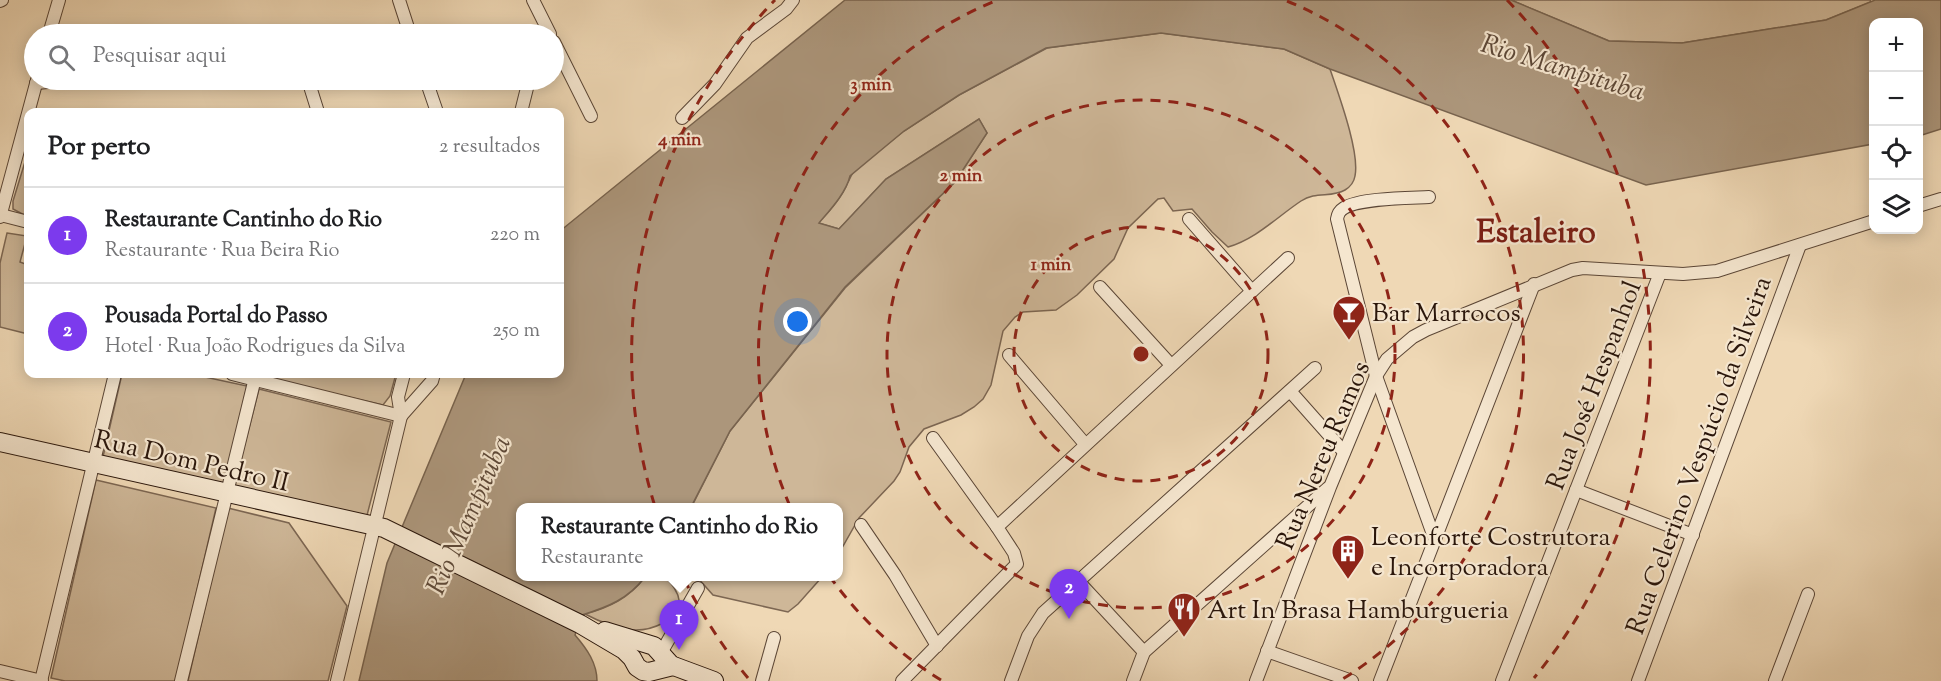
<!DOCTYPE html>
<html lang="pt">
<meta charset="utf-8">
<style>
:root{--surface:#fff;--page:#f6f6f6;--text:#202124;--muted:#757577;--line:#e0e0e0;--accent:#7c3aed}
body{margin:0;font-family:"Sorts Mill Goudy",serif;background:var(--page);color:var(--text)}
.controls{position:absolute;right:18px;top:18px;display:grid;overflow:hidden;border-radius:12px;box-shadow:0 3px 15px #0003}
.controls button{width:54px;height:54px;display:grid;place-items:center;padding:0;border:0;border-bottom:2px solid var(--line);background:var(--surface);color:var(--text);font:30px sans-serif}
.you{position:absolute;left:798px;top:322px;width:21px;height:21px;margin:-15px;border:4px solid #fff;border-radius:50%;background:#1a73e8;box-shadow:0 0 0 9px #1a73e833}
.badge{display:grid;place-items:center;width:39px;height:39px;border-radius:50%;background:var(--accent);color:#fff;font-size:20px;font-weight:700}
.pin{position:absolute;translate:-50% -50px;filter:drop-shadow(0 2px 3px #0008)}
.pin::after{content:'';position:absolute;top:32px;width:21px;height:18px;background:inherit;clip-path:polygon(0 0,100% 0,50% 100%)}
.popup{position:absolute;left:516px;top:503px;width:327px;height:78px;box-sizing:border-box;display:grid;place-content:center;border-radius:12px;background:var(--surface);filter:drop-shadow(0 2px 4px #0005);font-size:20px;white-space:nowrap;color:var(--muted)}
.popup b{font-size:22px;color:var(--text)}
.popup::after{content:'';position:absolute;left:50%;top:100%;margin-left:-12px;border:12px solid transparent;border-top-color:var(--surface)}
.list{margin:0;padding:0;list-style:none}
h2{display:flex;justify-content:space-between;align-items:center;height:78px;margin:0;padding:0 24px;font-size:26px}
h2 small{font-size:20px;font-weight:400;color:var(--muted)}
.list li{display:grid;grid-template-columns:39px 1fr auto;gap:18px;align-items:center;box-sizing:border-box;height:96px;padding:0 24px;border-top:2px solid var(--line)}
.list b{display:block;font-size:22px;white-space:nowrap}
.list p{margin:0;font-size:20px;white-space:nowrap;color:var(--muted)}
.list em{font-size:20px;font-style:normal;color:var(--muted)}
.icon{flex:none;width:33px;height:33px;fill:none;stroke:currentColor;stroke-width:2;stroke-linecap:round;stroke-linejoin:round}
.map{position:relative;flex:none;width:1941px;height:681px;overflow:hidden}
.search{position:absolute;background:var(--surface);box-shadow:0 3px 15px #0003;left:24px;top:24px;width:540px;height:66px;display:flex;align-items:center;gap:15px;box-sizing:border-box;padding:0 21px;border-radius:33px;color:var(--muted);font-size:22px}
.panel{position:absolute;background:var(--surface);box-shadow:0 3px 15px #0003;left:24px;top:108px;width:540px;height:270px;border-radius:12px}
.map>svg:first-child{display:block}
.green{fill:#ceb798;stroke:#7c6652;stroke-width:1.5}
.water{fill:#ac967b;stroke:#78634e;stroke-width:1.5}
.lines{fill:none;stroke-linecap:round;stroke-linejoin:round}
.minor-casing{stroke:#5b4636;stroke-width:14}
.secondary-casing{stroke:#2a160b;stroke-width:20}
.minor{stroke:#f5e6cf;stroke-width:12}
.secondary{stroke:#f5e6cf;stroke-width:18}
.ring{fill:none;stroke:#8f2418;stroke-width:3;stroke-dasharray:10 8}
.labels{text-anchor:middle;stroke-width:4.5;stroke-linejoin:round;paint-order:stroke}
.poi-label{font-size:26px;fill:#2a160b;stroke:#f5e6cf;text-anchor:start}
.street-label{font-size:26px;fill:#2a160b;stroke:#f5e6cf}
.water-label{font-size:27px;font-style:italic;fill:#5e4938;stroke:#f5e6cf}
.district-label{font-size:32px;font-weight:bold;fill:#7a1f14;stroke:#f5e6cf}
.centre{fill:#8f2418;stroke:#f5e6cf;stroke-width:3}
.ring-label{font-size:18px;text-anchor:middle;font-weight:bold;fill:#8f2418;stroke:#f5e6cf;stroke-width:4.5;stroke-linejoin:round;paint-order:stroke}
</style>
<div class="map">
<svg width="1941" height="681" viewBox="0 0 1941 681">
<rect width="100%" height="100%" fill="#efd8b5"/>
<filter id="stains"><feTurbulence type="fractalNoise" baseFrequency=".00333" numOctaves="4"/><feColorMatrix values="0 0 0 0 .2 0 0 0 0 .09 0 0 0 0 .02 0 0 0 .5 -.17"/></filter>
<radialGradient id="worn" r=".72"><stop offset=".6" stop-color="#630" stop-opacity="0"/><stop offset="1" stop-color="#630" stop-opacity=".3"/></radialGradient>
<g class="green">
<polygon points="1511,0 1870,0 1871,2 1826,20 1682,43 1609,41"/>
<path d="M1161,33L1284,49L1330,69C1338,93 1360,152 1355,176C1354,182 1350,187 1345,190C1331,198 1316,191 1301,201C1277,217 1256,239 1228,247L1212,232L1192,209L1173,211L1164,198L1158,199L1128,228L1114,259L1077,295L1056,310L1023,312L1015,317L1003,331L991,385L983,399L974,407L961,415L924,429L909,447L900,472L894,481L859,518L838,555V508H691L730,431L845,288L955,182L987,133L979,119L886,179L839,229L818,223C829,212 842,197 848,182C851,177 851,174 855,170L904,131L959,95L1047,48Z"/>
<polygon points="28,152 28,217 13,209 13,201"/>
<polygon points="7,233 27,236 20,262 28,265 28,334 0,327 0,263"/>
<polygon points="122,374 191,374 247,386 223,488 102,461"/>
<polygon points="262,374 396,374 390,396 383,405 261,377"/>
<polygon points="259,389 391,422 365,523 233,490"/>
<polygon points="96,480 216,508 176,681 65,681 51,678"/>
<polygon points="228,508 289,523 347,606 328,681 188,681"/>
<path d="M645,577H665C671,583 678,591 679,600C681,621 649,631 633,630C616,628 600,622 585,614C610,607 629,598 645,577Z"/>
<polygon points="697,577 822,577 798,604 788,612 713,595"/>
</g>
<path class="water" d="M845,0H1511L1609,41L1682,43L1826,20L1875,0H1941V129L1919,136L1918,22H1874L1873,144L1646,185L1330,69L1284,49L1161,33L1046,48L959,95L904,131L850,176C846,193 830,210 819,223L839,229L886,179L979,119L987,133L955,182L845,287L730,431L691,507L520,508V576L645,577C628,599 608,607 582,615L575,635C587,649 597,663 597,681H359L387,563L466,374H560V231Z"/>
<g class="lines">
<g class="minor-casing">
<g id="minor">
<polyline points="399,0 410,34"/>
<polyline points="533,0 550,34"/>
<polyline points="0,1 2,0"/>
<polyline points="49,34 59,0"/>
<polyline points="554,42 591,116"/>
<polyline points="308,80 318,112"/>
<polyline points="426,80 437,112"/>
<polyline points="36,83 71,80"/>
<polyline points="521,112 529,80"/>
<polyline points="682,118 715,84 747,38 786,9 793,0"/>
<path d="M1429,197C1409,198 1360,198 1344,208C1339,211 1338,214 1337,219L1376,376L1435,540"/>
<polyline points="1918,206 1941,199"/>
<polyline points="1,215 28,222"/>
<polyline points="0,217 37,80"/>
<polyline points="1189,219 1252,291"/>
<polyline points="1100,287 1171,365"/>
<polyline points="1009,355 1085,444"/>
<polyline points="232,374 401,416"/>
<polyline points="1290,391 1344,452"/>
<polyline points="401,416 432,381 434,374"/>
<polyline points="933,438 997,527"/>
<polyline points="1576,490 1693,535"/>
<polyline points="861,525 895,575 937,646"/>
<polyline points="1078,581 1144,652"/>
<polyline points="1267,651 1352,681"/>
<polyline points="661,653 698,588"/>
<polyline points="0,671 42,681"/>
<polyline points="41,681 115,374"/>
<polyline points="181,681 256,374"/>
<polyline points="337,681 401,416 398,397 404,374"/>
<polyline points="762,681 774,638"/>
<polyline points="902,681 1017,564 1014,553 997,527 1288,258"/>
<polyline points="1011,681 1028,636 1043,613 1315,368"/>
<polyline points="1133,681 1144,652 1328,488"/>
<polyline points="1256,681 1330,487 1376,376 1387,359 1413,337 1426,330 1572,270 1583,268 1683,274 1717,271 1874,221"/>
<polyline points="1380,681 1534,284"/>
<polyline points="1502,681 1660,273"/>
<polyline points="1638,681 1800,245"/>
<polyline points="1775,681 1808,594"/>
</g>
</g>
<g class="secondary-casing">
<g id="secondary">
<polyline points="0,442 384,528 580,624 624,650 632,658 637,667 643,671 649,672 673,666"/>
<polyline points="605,631 654,646 671,665 714,681"/>
</g>
</g>
<use href="#minor" class="minor"/>
<use href="#secondary" class="secondary"/>
</g>
<g class="ring">
<circle cx="1141" cy="354" r="127"/>
<circle cx="1141" cy="354" r="254"/>
<path d="M941 680A382 382 0 0 1 995 1M1287 1A382 382 0 0 1 1341 680"/>
<path d="M748 678A509 509 0 0 1 775 0M1507 0A509 509 0 0 1 1534 678"/>
</g>
<defs>
<g id="bar-pin" transform="scale(1.725)"><path d="M0 17L-7.5 6A9.5 9.5 0 1 1 7.5 6Z" fill="#8f2418" stroke="#f5e6cf"/><path d="M-6-5H6L.8 .8V4.5H3.5V6h-7V4.5H-.8V.8Z" fill="#fff"/></g>
<g id="building-pin" transform="scale(1.725)"><path d="M0 17L-7.5 6A9.5 9.5 0 1 1 7.5 6Z" fill="#8f2418" stroke="#f5e6cf"/><path d="M-4-6H4V6H1V3H-1V6H-4ZM-2.5-4.3h1.7v1.8h-1.7ZM.8-4.3h1.7v1.8H.8ZM-2.5-1h1.7V.8h-1.7ZM.8-1h1.7V.8H.8Z" fill="#fff"/></g>
<g id="restaurant-pin" transform="scale(1.725)"><path d="M0 17L-7.5 6A9.5 9.5 0 1 1 7.5 6Z" fill="#8f2418" stroke="#f5e6cf"/><path d="M-5-6h1v4h1v-4h1v4h1v-4h1v5L-1.5 .5V6h-2V.5L-5-1ZM5-6V6H3V1.5H1.5Q1.5-4 5-6Z" fill="#fff"/></g>
</defs>
<g fill-rule="evenodd">
<use href="#bar-pin" x="1349" y="312"/>
<use href="#building-pin" x="1348" y="551"/>
<use href="#restaurant-pin" x="1184" y="609"/>
</g>
<g class="labels">
<g class="poi-label">
<text x="1372" y="321">Bar Marrocos</text>
<text x="1371" y="545">Leonforte Costrutora<tspan x="1371" dy="30">e Incorporadora</tspan></text>
<text x="1207" y="618">Art In Brasa Hamburgueria</text>
</g>
<g class="street-label">
<text transform="translate(1593 385) rotate(-69)" y="9">Rua José Hespanhol</text>
<text transform="translate(1322 455) rotate(-67)" y="9">Rua Nereu Ramos</text>
<text transform="translate(1698 455) rotate(-70)" y="9">Rua Celerino Vespúcio da Silveira</text>
<text transform="translate(192 460) rotate(13)" y="9">Rua Dom Pedro II</text>
</g>
<g class="water-label">
<text transform="translate(1563 67) rotate(17)" y="9">Rio Mampituba</text>
<text transform="translate(468 515) rotate(-66)" y="9">Rio Mampituba</text>
</g>
<g class="district-label">
<text x="1536" y="242">Estaleiro</text>
</g>
</g>
<circle cx="1141" cy="354" r="9" class="centre"/>
<g class="ring-label">
<text x="871" y="90">3 min</text>
<text x="680" y="145">4 min</text>
<text x="961" y="181">2 min</text>
<text x="1051" y="270">1 min</text>
</g>
<rect width="100%" height="100%" filter="url(#stains)"/>
<rect width="100%" height="100%" fill="url(#worn)"/>
</svg>
<div class="controls">
<button>+</button>
<button>−</button>
<button><svg class="icon" aria-label="locate" viewBox="0 0 24 24"><circle cx="12" cy="12" r="6"/><path d="M12 2v4M12 18v4M2 12h4M18 12h4"/></svg></button>
<button><svg class="icon" aria-label="layers" viewBox="0 0 24 24"><path d="M12 4l9 5-9 5-9-5zM3 14l9 5 9-5"/></svg></button>
</div>
<div class="you"></div>
<div class="pin badge" style="left:679px;top:650px">1</div>
<div class="popup"><b>Restaurante Cantinho do Rio</b>Restaurante</div>
<div class="pin badge" style="left:1069px;top:619px">2</div>
<div class="search"><svg class="icon" aria-label="search" viewBox="0 0 24 24"><circle cx="10" cy="10" r="6"/><path d="M15 15l6 6"/></svg>Pesquisar aqui</div>
<section class="panel">
<h2>Por perto<small>2 resultados</small></h2>
<ul class="list">
<li><span class="badge">1</span><div><b>Restaurante Cantinho do Rio</b><p>Restaurante · Rua Beira Rio</p></div><em>220 m</em></li>
<li><span class="badge">2</span><div><b>Pousada Portal do Passo</b><p>Hotel · Rua João Rodrigues da Silva</p></div><em>250 m</em></li>
</ul>
</section>
</div>
